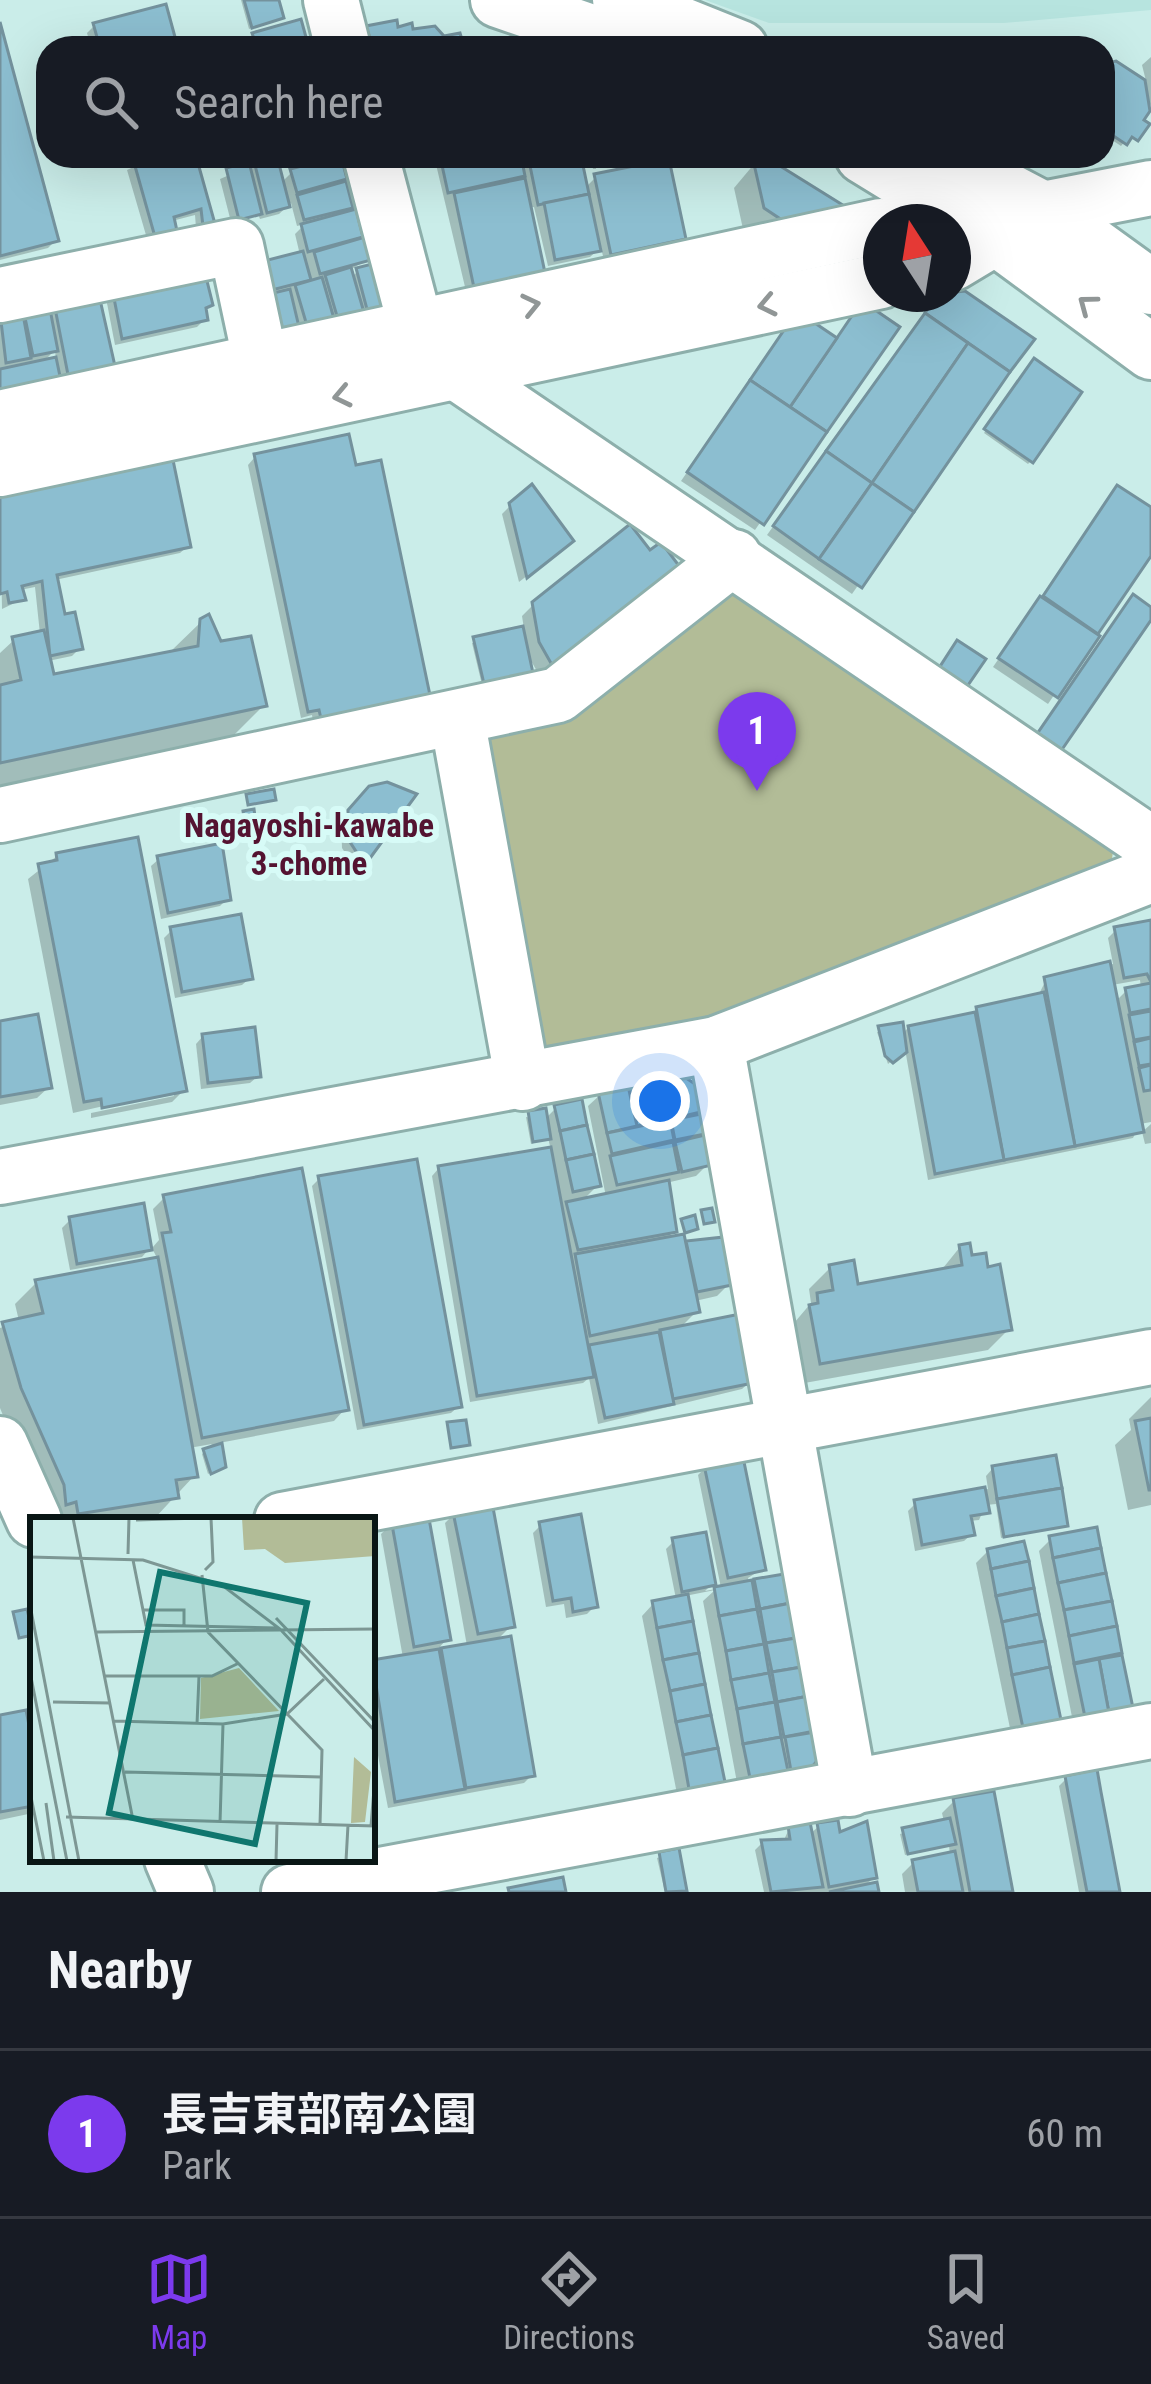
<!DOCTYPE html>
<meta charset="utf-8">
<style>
:root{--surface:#171b24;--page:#20242c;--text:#f1f3f6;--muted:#9ea1a6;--line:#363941;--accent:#7c3aed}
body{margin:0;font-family:"Roboto Condensed","Noto Sans JP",sans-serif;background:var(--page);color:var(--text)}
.compass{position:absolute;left:863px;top:204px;width:108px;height:108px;border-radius:50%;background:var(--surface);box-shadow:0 12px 48px #0002;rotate:348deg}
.you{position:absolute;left:660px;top:1101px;width:42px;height:42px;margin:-30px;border:9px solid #fff;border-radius:50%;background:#1a73e8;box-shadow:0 0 0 18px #1a73e833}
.badge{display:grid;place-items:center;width:78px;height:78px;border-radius:50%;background:var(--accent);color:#fff;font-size:39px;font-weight:700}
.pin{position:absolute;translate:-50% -99px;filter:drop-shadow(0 3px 6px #0008)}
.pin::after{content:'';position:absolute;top:63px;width:42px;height:36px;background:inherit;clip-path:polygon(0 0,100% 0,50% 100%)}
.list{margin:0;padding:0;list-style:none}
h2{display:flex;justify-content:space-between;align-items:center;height:156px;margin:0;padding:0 48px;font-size:51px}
h2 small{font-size:39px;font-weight:400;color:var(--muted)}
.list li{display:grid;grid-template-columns:78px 1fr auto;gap:36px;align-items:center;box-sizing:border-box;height:168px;padding:0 48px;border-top:3px solid var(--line)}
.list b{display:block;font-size:45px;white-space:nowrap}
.list p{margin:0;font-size:39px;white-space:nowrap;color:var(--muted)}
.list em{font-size:39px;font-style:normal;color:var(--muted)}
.icon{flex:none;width:66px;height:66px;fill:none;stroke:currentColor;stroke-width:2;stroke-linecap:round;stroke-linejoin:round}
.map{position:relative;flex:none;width:1151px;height:1892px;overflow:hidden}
.search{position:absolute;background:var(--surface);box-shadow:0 12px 48px #0002;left:36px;right:36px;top:36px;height:132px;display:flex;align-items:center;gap:30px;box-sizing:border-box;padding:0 42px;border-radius:36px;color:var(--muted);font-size:45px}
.sheet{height:324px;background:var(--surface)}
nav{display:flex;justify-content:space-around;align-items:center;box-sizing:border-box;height:168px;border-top:3px solid var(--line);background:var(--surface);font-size:33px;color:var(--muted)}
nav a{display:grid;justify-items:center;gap:6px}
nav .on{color:var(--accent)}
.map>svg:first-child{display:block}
.built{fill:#b7e4df}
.green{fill:#b2bc97}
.shadow{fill:#0003;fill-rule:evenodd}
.building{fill:#8cbed0;stroke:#74929d;stroke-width:3}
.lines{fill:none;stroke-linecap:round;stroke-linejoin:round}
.minor-casing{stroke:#8dafab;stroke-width:60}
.minor{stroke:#fff;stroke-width:54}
.oneway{stroke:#909696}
.labels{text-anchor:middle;stroke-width:12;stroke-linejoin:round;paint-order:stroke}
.neighbourhood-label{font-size:33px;font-weight:bold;fill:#541331;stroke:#d7fbf7}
.inset-road{fill:none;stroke:#7d9794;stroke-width:3}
.view{fill:#0f766e;fill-opacity:0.15;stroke:#0f766e;stroke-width:6}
.inset-edge{fill:none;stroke:#091615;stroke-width:6}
</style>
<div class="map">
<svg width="1151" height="1892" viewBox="0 0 1151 1892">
<rect width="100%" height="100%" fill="#caede9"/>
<polygon class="built" points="705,0 1151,0 1151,10 1004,23 769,23"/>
<polygon class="green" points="720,596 743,596 1113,852 1110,871 721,1023 552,1057 535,1043 479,729"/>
<g class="shadow">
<polygon points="241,0 276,0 281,17 249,29"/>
<polygon points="94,26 174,48 91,48 87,33"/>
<polygon points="0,34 56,240 48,248 0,260"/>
<polygon points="1151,57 1151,104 1136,139 1127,139 1121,146 1103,134 1103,67 1116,64 1147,85 1142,65"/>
<polygon points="157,156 193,156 214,230 197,241 195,215 172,221 148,242 127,170"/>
<polygon points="284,156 326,156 317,165 339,159 350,207 340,217 354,213 368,259 350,270 350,279 358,271 390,309 302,342 261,297 300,255 295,234 305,224 297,226 291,203 279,214 260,219 258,214 232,226 220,179 255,164 281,183 299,165 288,168"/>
<polygon points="434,156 578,156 585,188 596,177 683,238 676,245 604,261 601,247 590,257 548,266 534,207 528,208 470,308"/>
<polygon points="590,156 597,156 596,169 593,169"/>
<polygon points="760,157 859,219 743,229 734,188"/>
<polygon points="204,280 205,319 197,327 115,345 106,298"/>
<polygon points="938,296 1030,340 852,594 767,535"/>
<path d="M55,306L114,374L0,407V317ZM55,350L56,361L41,364Z"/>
<polygon points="790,322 836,340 896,327 755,530 681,481"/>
<polygon points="1031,365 1031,461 1028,464 984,433"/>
<polygon points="255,457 428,699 314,729 312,715 301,718 248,465"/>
<polygon points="1110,496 1151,511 1151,552 1048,704 993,667"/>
<polygon points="0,500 188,546 180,553 55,580 63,618 80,648 72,656 48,661 52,678 171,651 202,621 264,705 234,735 0,785 0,653 14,640 40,634 35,587 20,590 23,599 2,609"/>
<polygon points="511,505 563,548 519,582 502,514"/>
<polygon points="630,529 543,682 525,650 483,689 472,643 524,629 522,616 534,604"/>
<polygon points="370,789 413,795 356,870 342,848 341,820"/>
<polygon points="57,856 184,1090 172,1102 91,1118 91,1113 174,1096 174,1090 73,1113 28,879"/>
<polygon points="159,859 227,899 220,906 161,919 151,866"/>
<path d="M1151,923V1122L1140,1124L1133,1138L928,1180L905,1049L888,1064L877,1032L902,1034L910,1026L971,1016L977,1010L1038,996L1046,980L1113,964L1108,938L1116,930ZM1140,980L1141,988L1127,990L1115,1002L1112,985Z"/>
<polygon points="172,930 250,978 242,985 175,998 164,938"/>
<polygon points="0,1024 49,1087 37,1098 0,1105"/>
<polygon points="203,1036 258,1076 250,1083 201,1089 196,1044"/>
<polygon points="682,1079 702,1110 698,1114 708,1164 696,1176 666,1183 674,1231 664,1241 722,1240 729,1284 717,1296 695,1301 697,1311 678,1330 750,1382 742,1389 598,1424 589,1378 583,1383 470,1402 432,1176 439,1168 551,1150 548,1138 531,1144 526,1117 544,1120 556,1108 597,1186 581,1202 606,1197 588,1106 600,1095"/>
<polygon points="1151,1124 1151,1143 1145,1144 1142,1132"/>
<polygon points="320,1178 459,1406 451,1413 357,1430 312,1186"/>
<polygon points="165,1197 345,1409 334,1421 219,1443 222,1466 208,1474 202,1454 212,1444 189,1448 194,1476 154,1519 45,1520 0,1408 0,1328 19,1321 15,1304 37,1282 158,1260 152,1248 159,1240 153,1209"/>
<polygon points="70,1220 149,1249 142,1257 70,1270 62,1228"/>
<polygon points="960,1247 1009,1329 988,1350 799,1384 789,1329 811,1303 809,1289 830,1268 855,1288 939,1273"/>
<polygon points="1151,1397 1151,1505 1128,1510 1115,1445 1131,1430 1129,1419"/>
<polygon points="706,1467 762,1569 748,1578 750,1587 756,1582 821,1750 780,1781 738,1788 703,1601 715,1590 685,1596 722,1781 710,1793 678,1799 642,1616 653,1604 676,1599 666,1549 674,1541 712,1584 705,1591 721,1588 698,1475"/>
<polygon points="993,1468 1065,1525 1001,1538 996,1504 986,1505 979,1520 969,1521 972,1534 964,1541 915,1551 908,1511 916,1503 988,1489 986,1476"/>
<polygon points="457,1511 512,1625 496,1641 532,1775 524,1783 388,1808 372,1724 372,1663 403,1658 381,1534 393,1522 447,1639 435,1652 467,1646 445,1523"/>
<polygon points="541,1525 595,1606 587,1614 566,1618 564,1604 546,1607 533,1533"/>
<polygon points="1095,1530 1130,1707 1074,1727 1039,1551 1051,1539"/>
<polygon points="988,1551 1058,1720 1046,1731 1012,1738 976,1563"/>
<polygon points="33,1711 33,1813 0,1820 0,1718"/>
<polygon points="1067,1778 1117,1892 1079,1892 1059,1786"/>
<polygon points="954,1801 1010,1892 905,1892 902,1874 913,1863 950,1855 949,1846 905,1855 900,1834 944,1822 942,1813"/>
<polygon points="819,1826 838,1836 874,1877 863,1888 876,1892 764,1892 755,1850 762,1843 783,1842 789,1829 809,1835"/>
<polygon points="676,1852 682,1892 665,1892 657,1858"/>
</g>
<g class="building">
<polygon points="244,0 279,0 284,18 252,28"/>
<polygon points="166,4 178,48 100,48 93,23"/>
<polygon points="301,19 309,48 257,48 252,33"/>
<polygon points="397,20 398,27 412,23 413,29 435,26 444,36 460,33 463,43 480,41 482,48 373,48 366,26"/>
<polygon points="0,22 59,241 0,256"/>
<polygon points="1116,61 1145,80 1150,111 1144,120 1150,124 1138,141 1132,137 1127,145 1103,129 1103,64"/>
<polygon points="145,156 196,156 217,231 204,235 201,209 174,217 177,231 155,237 133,159"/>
<polygon points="277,156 290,207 267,213 254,161"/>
<polygon points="287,156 328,156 290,167"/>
<polygon points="341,156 347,179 297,193 290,169"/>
<polygon points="440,156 521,156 525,176 448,193"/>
<polygon points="528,156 581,156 589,194 538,205"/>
<polygon points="758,156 764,156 862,217 803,234 764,208 754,164"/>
<polygon points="669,159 686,239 611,255 594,174"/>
<polygon points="249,162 262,214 239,220 226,168"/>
<polygon points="525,178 548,287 477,302 454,193"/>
<polygon points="346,181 353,208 304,220 297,195"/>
<polygon points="589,194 601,251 555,260 544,203"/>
<polygon points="356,209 363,237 308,252 301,224"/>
<polygon points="365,237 371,260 320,274 314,252"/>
<polygon points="303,251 311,280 268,291 260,262"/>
<polygon points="380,262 393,310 369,317 356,268"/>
<polygon points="351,267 367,323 341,330 325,275"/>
<polygon points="206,277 213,305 206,308 208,320 122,339 112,288"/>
<polygon points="322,277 337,329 310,336 295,285"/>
<polygon points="290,289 299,327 277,332 269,294"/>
<polygon points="965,291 1035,339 1010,372 925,313 938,294"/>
<polygon points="99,295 117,375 70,385 54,303"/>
<polygon points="862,301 900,327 827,432 790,407"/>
<polygon points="49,304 58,351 33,356 23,308"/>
<polygon points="22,309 31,358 6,363 0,313"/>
<polygon points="797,311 837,338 790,407 750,380"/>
<polygon points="925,313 968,343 872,483 826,451"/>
<polygon points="968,343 1010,372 914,512 872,483"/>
<polygon points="56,357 62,386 0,399 0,369"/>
<polygon points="1034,358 1082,392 1033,463 984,429"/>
<polygon points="750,380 827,432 764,525 687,472"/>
<polygon points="349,434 356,465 381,460 431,700 322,723 319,710 308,712 254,454"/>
<polygon points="826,451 872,483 819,559 773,526"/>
<polygon points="173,460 191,547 57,575 65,614 75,612 83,649 50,656 42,581 22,586 26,600 9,603 7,592 0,594 0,497"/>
<polygon points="872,483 914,512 862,588 819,559"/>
<polygon points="532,484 574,541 527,578 509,503"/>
<polygon points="1117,485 1151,507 1151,556 1098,634 1043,596"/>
<polygon points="630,524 650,550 661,542 683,571 556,672 539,642 532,602"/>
<polygon points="1133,594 1151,607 1151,620 1061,751 1037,734"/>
<polygon points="1040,596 1100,636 1058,698 998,658"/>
<polygon points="209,614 221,641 251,636 267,706 0,763 0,685 21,680 12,637 44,630 54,674 198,646 200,619"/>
<polygon points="523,626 534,678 485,688 473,637"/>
<polygon points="957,640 986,659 966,688 939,668"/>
<polygon points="387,782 417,794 365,865 348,839 348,810 369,786"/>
<polygon points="274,789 276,800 248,805 246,794"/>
<polygon points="254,809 256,824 245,825 243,811"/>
<polygon points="138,837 187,1091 102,1108 101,1099 84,1102 38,864 57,860 56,853"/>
<polygon points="222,843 231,900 168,913 157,856"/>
<polygon points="241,914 253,979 182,992 170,927"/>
<polygon points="1151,920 1151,982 1147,974 1124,978 1114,927"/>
<polygon points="1110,961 1144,1132 1075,1146 1044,977"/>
<polygon points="1151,983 1151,1009 1130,1013 1125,988"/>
<polygon points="1044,992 1075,1146 1004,1160 976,1007"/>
<polygon points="1151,1011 1151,1037 1134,1040 1129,1015"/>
<polygon points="975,1012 1004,1160 935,1174 908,1026"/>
<polygon points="38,1014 52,1088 0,1097 0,1021"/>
<polygon points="903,1022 907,1052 893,1063 885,1056 878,1026"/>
<polygon points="255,1027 261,1077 208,1083 202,1034"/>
<polygon points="1151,1038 1151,1064 1139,1066 1134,1042"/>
<polygon points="1151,1065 1151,1090 1144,1091 1139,1068"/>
<polygon points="683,1076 701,1088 705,1111 671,1119 663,1080"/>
<polygon points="661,1079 669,1119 637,1126 629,1085"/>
<polygon points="628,1086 637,1126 607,1133 598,1092"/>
<polygon points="582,1099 587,1125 560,1131 554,1105"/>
<polygon points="546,1108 551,1139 533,1142 528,1111"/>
<polygon points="701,1114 705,1134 675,1140 671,1120"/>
<polygon points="670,1120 674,1140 612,1154 607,1133"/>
<polygon points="587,1125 594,1154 566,1160 560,1131"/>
<polygon points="705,1135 712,1165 682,1172 675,1142"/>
<polygon points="673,1142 679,1172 617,1185 610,1156"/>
<polygon points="551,1147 594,1377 477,1396 438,1166"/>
<polygon points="594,1154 601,1186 573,1192 566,1160"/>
<polygon points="417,1159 462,1407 364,1425 318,1176"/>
<polygon points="302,1168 349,1410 202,1438 162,1233 171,1232 163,1195"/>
<polygon points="669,1180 677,1232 578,1250 566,1202"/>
<polygon points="144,1203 152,1250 77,1264 69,1217"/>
<polygon points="712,1208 715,1222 704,1224 701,1210"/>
<polygon points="695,1215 698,1229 685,1233 681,1219"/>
<polygon points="684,1234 700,1312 590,1336 575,1254"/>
<polygon points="724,1237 732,1285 697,1292 686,1241"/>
<polygon points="970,1243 972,1255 986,1253 988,1267 1000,1264 1012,1330 820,1364 809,1305 818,1303 817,1293 833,1290 829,1265 854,1260 858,1284 962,1265 959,1245"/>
<polygon points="158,1257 198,1477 176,1480 179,1498 78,1514 76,1502 66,1505 64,1485 21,1388 2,1322 43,1313 35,1280"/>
<polygon points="740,1314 753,1383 673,1399 660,1330"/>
<polygon points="659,1332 674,1404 605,1418 589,1345"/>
<polygon points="1151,1418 1151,1490 1149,1490 1135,1421"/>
<polygon points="466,1420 470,1445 451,1448 447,1422"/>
<polygon points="222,1443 226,1467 211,1474 203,1449"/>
<polygon points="1056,1455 1062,1488 997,1499 992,1466"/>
<polygon points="743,1457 766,1570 728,1578 704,1465"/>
<polygon points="985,1487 990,1513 971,1516 975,1535 922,1545 914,1500"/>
<polygon points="1062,1488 1068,1526 1004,1537 997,1499"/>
<polygon points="492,1502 515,1627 478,1634 454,1517 456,1509"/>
<polygon points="428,1513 451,1640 414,1647 391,1519"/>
<polygon points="581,1514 598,1607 573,1612 571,1598 553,1601 539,1522"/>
<polygon points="1097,1527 1101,1548 1053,1558 1049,1536"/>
<polygon points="706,1532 716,1585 682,1592 672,1538"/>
<polygon points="1024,1541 1029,1561 991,1569 987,1549"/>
<polygon points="1101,1548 1106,1573 1058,1583 1053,1558"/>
<polygon points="1029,1561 1034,1588 996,1596 991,1569"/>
<polygon points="790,1573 796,1602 760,1609 754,1579"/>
<polygon points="1106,1573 1112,1601 1064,1610 1058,1583"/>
<polygon points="752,1580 757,1609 719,1616 714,1587"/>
<polygon points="1034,1588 1039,1614 1002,1622 996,1596"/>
<polygon points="688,1594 693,1621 657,1628 652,1601"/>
<polygon points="1112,1601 1117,1626 1069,1636 1064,1610"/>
<polygon points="796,1602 802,1637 766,1643 760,1609"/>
<polygon points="27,1609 33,1635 19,1638 13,1612"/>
<polygon points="757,1609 764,1644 726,1651 719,1616"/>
<polygon points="1039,1614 1045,1641 1007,1648 1002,1622"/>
<polygon points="693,1621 699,1653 663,1660 657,1628"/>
<polygon points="1117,1626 1122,1653 1074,1663 1069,1636"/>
<polygon points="511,1636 535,1776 466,1788 441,1648"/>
<polygon points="802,1637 808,1666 772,1672 766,1643"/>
<polygon points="1045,1641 1050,1667 1012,1675 1007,1648"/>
<polygon points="764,1644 769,1673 731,1680 726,1651"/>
<polygon points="439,1649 465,1789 395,1802 372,1660"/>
<polygon points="699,1653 705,1684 670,1691 663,1660"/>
<polygon points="1122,1655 1133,1708 1109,1713 1099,1659"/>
<polygon points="1099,1659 1109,1713 1085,1717 1074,1664"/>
<polygon points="808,1666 814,1695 777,1702 772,1672"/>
<polygon points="1050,1667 1061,1720 1023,1728 1012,1675"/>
<polygon points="769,1673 775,1702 737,1709 731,1680"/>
<polygon points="705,1684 711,1715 676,1722 670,1691"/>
<polygon points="814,1695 820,1730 784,1737 777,1702"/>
<polygon points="775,1702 781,1737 743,1744 737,1709"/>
<polygon points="26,1710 33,1746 33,1806 0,1812 0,1715"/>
<polygon points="711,1715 718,1748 683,1755 676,1722"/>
<polygon points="821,1731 825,1751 812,1767 791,1771 785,1737"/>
<polygon points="781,1737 788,1771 750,1778 743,1744"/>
<polygon points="718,1748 725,1782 689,1789 683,1755"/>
<polygon points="1097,1769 1101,1792 1120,1892 1087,1892 1069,1798 1065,1776"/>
<polygon points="994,1791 1013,1892 970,1892 953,1798"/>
<polygon points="950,1818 956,1844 908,1854 902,1828"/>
<polygon points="838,1820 840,1832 867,1821 877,1878 829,1887 817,1823"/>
<polygon points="810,1822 823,1887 771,1892 761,1840 790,1839 788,1826"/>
<polygon points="679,1848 687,1891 666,1892 659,1852"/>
<polygon points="955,1851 963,1892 918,1892 912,1860"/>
<polygon points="563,1877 566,1892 509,1892 508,1888"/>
<polygon points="877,1882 879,1892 829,1892"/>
</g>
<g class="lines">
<g class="minor-casing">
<g id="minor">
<polyline points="331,0 343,48"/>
<polyline points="498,0 638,48"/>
<polyline points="620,0 740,48"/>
<polyline points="371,156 417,331 456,372 1151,844"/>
<polyline points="863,156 995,237 1151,352"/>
<polyline points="942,156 1043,209 1151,287"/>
<polyline points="953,263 1043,209 1151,188"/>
<polyline points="0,295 236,246 261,363"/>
<polyline points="0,418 881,226"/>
<polyline points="0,469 881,281"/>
<polyline points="457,718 523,1083"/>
<polyline points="0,815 558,695 734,557"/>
<polyline points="716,1044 850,1789"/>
<polyline points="0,1177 716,1044 1151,875"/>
<polyline points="0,1444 34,1520"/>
<polyline points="282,1520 1151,1357"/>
<polyline points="172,1859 186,1892"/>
<polyline points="289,1892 1151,1731"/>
</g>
</g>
<use href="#minor" class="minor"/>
</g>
<defs><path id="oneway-chevron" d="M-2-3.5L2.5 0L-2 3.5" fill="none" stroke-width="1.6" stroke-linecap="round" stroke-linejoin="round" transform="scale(3)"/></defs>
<g class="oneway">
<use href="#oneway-chevron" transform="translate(1087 304) rotate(-143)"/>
<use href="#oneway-chevron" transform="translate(531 305) rotate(-13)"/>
<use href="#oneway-chevron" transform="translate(767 305) rotate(168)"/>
<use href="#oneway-chevron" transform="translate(342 396) rotate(168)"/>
</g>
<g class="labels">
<g class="neighbourhood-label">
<text x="309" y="837">Nagayoshi-kawabe<tspan x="309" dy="38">3-chome</tspan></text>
</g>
</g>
<g transform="translate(30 1517)">
<rect width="345" height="345" fill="#caede9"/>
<path d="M212,1H345V39L255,46L235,32L214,33ZM209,151L249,194L170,202L171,161ZM324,240L341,255L335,305L321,306Z" fill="#b2bc97"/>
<path class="inset-road" d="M43,1L103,303M106,3L170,1M98,37L99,1M0,40L113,43L192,68L250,112L345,214M103,43L116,108L247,111M175,53L183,45L181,1M172,58L178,115L292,233L290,308M0,88L49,344M113,93H154V109M246,101L345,205M67,115L345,112M0,155L37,344M75,159H182L209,146M23,185L80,186M84,204L193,207L257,197L294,162M167,207L169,159M95,255L291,260M0,275L14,344M16,286L24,344M36,300L345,309M190,306L193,207M341,309L345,260M246,344L247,307M316,344L318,308"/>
<path class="view" d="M130,55L277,86L225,327L79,296Z"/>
<rect width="345" height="345" class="inset-edge"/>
</g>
</svg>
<svg class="compass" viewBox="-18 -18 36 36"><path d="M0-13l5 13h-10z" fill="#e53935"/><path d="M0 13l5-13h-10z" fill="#9ea1a6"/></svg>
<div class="you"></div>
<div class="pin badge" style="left:757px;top:791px">1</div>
<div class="search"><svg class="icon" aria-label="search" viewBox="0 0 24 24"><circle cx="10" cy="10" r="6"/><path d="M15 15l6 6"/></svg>Search here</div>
</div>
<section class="sheet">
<h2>Nearby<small></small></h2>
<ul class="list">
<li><span class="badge">1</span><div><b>長吉東部南公園</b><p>Park</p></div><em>60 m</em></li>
</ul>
</section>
<nav>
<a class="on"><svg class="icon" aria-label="map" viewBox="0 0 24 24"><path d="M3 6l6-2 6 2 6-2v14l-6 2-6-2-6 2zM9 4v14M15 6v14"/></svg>Map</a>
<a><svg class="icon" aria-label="directions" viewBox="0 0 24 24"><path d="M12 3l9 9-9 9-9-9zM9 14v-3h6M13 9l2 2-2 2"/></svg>Directions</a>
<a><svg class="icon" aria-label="saved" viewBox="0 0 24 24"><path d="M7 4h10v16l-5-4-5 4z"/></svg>Saved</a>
</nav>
